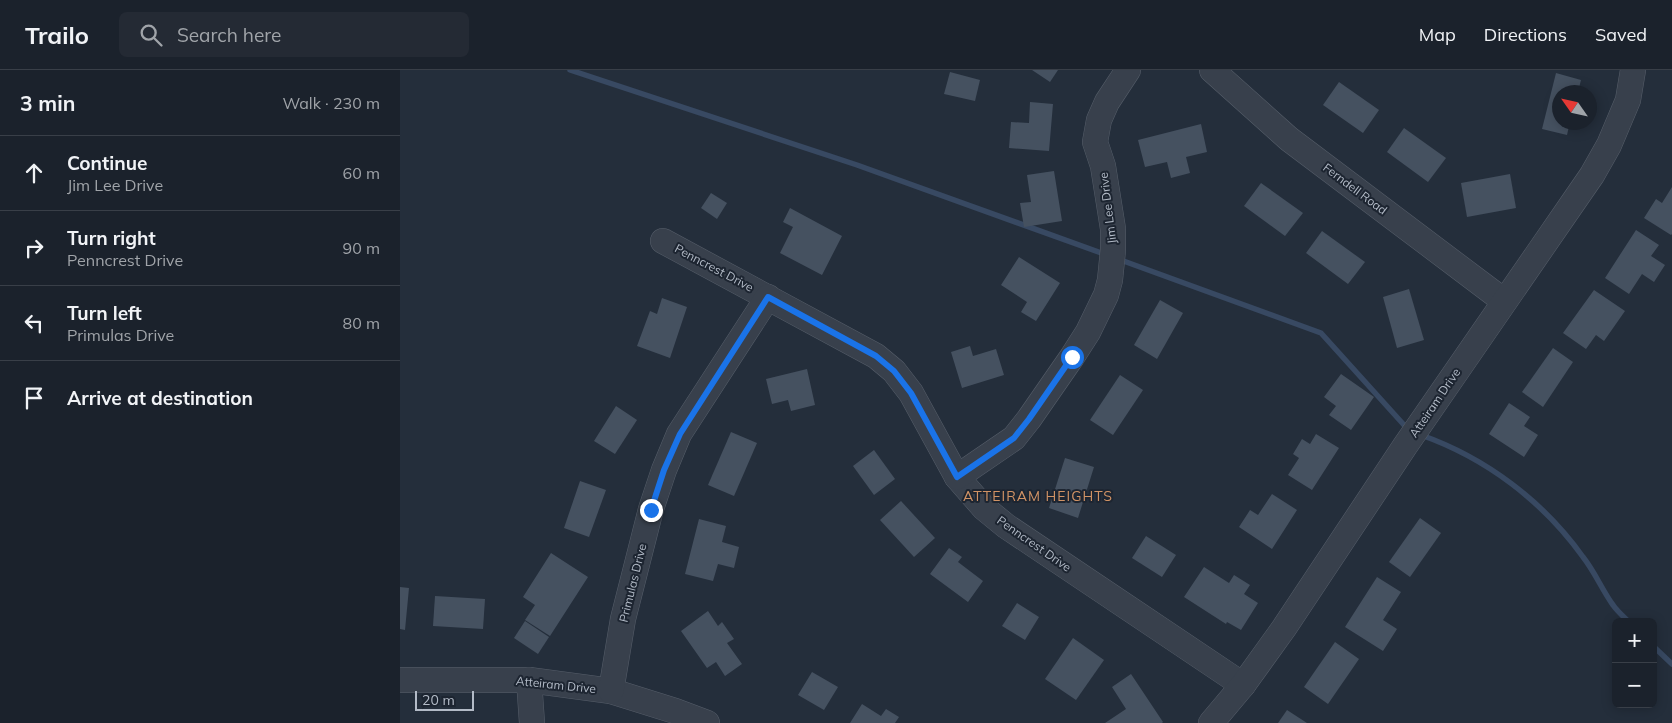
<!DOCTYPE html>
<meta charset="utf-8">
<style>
:root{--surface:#1b222c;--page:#242a34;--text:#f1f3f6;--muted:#a0a4a9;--line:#393f48}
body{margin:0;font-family:Mulish,sans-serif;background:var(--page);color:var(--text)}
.controls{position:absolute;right:15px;bottom:15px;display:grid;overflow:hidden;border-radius:8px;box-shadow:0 2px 12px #0003}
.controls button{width:45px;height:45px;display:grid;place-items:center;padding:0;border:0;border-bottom:1px solid var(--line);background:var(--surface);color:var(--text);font:25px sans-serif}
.compass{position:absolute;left:1152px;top:15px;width:45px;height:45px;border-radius:50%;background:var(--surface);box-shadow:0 2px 12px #0003;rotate:304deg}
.scale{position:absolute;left:15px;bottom:12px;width:59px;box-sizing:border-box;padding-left:5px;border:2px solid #b3bbc7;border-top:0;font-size:14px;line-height:18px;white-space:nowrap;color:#b3bbc7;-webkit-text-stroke:4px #1d2531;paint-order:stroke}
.stop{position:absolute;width:15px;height:15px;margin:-11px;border:4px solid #1a73e8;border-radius:50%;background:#fff}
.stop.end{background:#1a73e8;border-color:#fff;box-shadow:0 1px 5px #0008}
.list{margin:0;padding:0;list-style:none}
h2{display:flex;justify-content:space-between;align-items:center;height:65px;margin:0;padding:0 20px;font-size:21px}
h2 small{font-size:16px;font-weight:400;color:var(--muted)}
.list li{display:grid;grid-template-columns:32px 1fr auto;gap:15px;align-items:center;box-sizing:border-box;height:75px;padding:0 20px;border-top:1px solid var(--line)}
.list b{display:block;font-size:19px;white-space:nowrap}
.list p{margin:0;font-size:16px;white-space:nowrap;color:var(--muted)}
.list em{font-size:16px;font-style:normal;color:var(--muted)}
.icon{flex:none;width:28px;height:28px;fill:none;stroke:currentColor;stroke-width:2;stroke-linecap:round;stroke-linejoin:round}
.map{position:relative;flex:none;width:1272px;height:653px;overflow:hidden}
header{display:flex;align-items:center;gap:30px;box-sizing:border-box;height:70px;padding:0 25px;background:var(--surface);border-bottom:1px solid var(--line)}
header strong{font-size:24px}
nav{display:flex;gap:28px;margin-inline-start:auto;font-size:18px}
.search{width:350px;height:45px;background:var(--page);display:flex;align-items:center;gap:12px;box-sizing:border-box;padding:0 18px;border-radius:8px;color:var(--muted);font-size:19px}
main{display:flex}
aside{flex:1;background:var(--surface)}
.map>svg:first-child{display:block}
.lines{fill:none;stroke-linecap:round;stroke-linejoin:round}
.stream{stroke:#384962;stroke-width:5.5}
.building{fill:#455160}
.minor-casing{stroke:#565e6a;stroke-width:26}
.minor{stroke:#38404c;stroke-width:25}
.route{stroke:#1a73e8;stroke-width:6}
.labels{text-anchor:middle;stroke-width:4;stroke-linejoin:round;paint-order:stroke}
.street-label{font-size:12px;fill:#b3bbc7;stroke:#1d2531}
.neighbourhood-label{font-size:14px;letter-spacing:1px;fill:#d19365;stroke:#1d2531}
</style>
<header>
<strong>Trailo</strong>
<div class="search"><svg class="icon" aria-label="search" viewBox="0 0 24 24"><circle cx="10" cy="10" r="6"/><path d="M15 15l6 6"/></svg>Search here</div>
<nav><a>Map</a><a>Directions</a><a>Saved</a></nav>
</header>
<main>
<aside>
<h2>3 min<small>Walk · 230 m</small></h2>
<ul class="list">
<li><svg class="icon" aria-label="ahead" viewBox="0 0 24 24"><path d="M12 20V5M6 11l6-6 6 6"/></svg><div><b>Continue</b><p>Jim Lee Drive</p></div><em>60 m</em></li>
<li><svg class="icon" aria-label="right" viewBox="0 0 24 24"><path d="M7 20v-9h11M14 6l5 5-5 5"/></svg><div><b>Turn right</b><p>Penncrest Drive</p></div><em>90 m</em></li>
<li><svg class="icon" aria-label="left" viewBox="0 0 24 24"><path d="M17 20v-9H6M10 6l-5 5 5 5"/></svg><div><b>Turn left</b><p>Primulas Drive</p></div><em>80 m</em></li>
<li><svg class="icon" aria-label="arrive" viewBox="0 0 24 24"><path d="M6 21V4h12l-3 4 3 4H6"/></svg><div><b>Arrive at destination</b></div></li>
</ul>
</aside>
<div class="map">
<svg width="1272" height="653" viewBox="0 0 1272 653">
<rect width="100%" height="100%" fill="#242e3b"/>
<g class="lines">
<g class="stream">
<polyline points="170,0 457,95 707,185"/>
<polyline points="718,189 921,263 1004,355 1011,359"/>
<path d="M1021,365C1086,388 1143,431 1183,487C1195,502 1202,520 1213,535C1217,541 1224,547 1229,552"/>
<polyline points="1253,576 1272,594"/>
</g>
</g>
<g class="building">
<polygon points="632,0 658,0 650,12"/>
<polygon points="550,2 580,10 575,31 544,24"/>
<polygon points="1156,3 1181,10 1178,22 1160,22 1160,52 1170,52 1167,65 1142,59"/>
<polygon points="939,12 979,40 963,63 923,35"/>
<polygon points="630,32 653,34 649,81 609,78 611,52 629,53"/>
<polygon points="801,54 807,82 786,87 790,103 771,108 767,92 745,97 738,70"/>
<polygon points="1004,58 1046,88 1028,112 987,82"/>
<polygon points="654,101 662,151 624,157 620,133 631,132 627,105"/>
<polygon points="1110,104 1116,138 1067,147 1061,113"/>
<polygon points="861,113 903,143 885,166 844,136"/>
<polygon points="1272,117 1272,164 1271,165 1244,148 1256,129 1262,133"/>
<polygon points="311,123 327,133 317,149 301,138"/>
<polygon points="390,138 442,166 422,205 380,183 393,157 383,152"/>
<polygon points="1236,160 1259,175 1251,186 1265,195 1254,212 1242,204 1229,224 1205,208"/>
<polygon points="922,161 965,192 948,214 906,183"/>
<polygon points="619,187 660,213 636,251 621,242 627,232 601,215"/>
<polygon points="1009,219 1024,270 997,278 983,227"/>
<polygon points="1194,220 1225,241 1204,271 1196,265 1186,279 1163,263"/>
<polygon points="262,228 287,237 270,288 237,276 250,241 257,244"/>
<polygon points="760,230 783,243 757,289 734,275"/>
<polygon points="570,276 573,286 596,279 604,305 562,318 551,282"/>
<polygon points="1153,278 1173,292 1143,337 1122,322"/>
<polygon points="407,299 415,335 391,341 388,330 372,334 366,309"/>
<polygon points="941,304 974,327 951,360 929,345 936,336 924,327"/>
<polygon points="720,305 743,320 713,365 690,350"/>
<polygon points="1109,333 1130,347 1124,356 1138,365 1124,387 1089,364"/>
<polygon points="216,336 237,350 215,384 194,371"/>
<polygon points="331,362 357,373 334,426 308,415"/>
<polygon points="916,364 939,378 912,420 888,405 899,388 893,384 902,369 910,374"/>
<polygon points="474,380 495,409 474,425 453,396"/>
<polygon points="665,388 694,397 678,448 649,438"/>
<polygon points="180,411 206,420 189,467 164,458"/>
<polygon points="872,424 897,440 872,479 839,457 850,440 858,445"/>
<polygon points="501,431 535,468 514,487 480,450"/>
<polygon points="1020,448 1041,463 1010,507 989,492"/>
<polygon points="299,449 326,456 322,472 339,477 334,498 318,494 313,511 285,504"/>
<polygon points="746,466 776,485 762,507 732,488"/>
<polygon points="549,478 562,487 558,492 583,511 568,532 530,504"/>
<polygon points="151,483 188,507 150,566 125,550 135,535 123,527"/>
<polygon points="804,497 829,513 834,505 850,515 844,524 858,533 841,560 827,552 826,554 784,527"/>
<polygon points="977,507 1001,522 983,550 997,559 983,581 945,557"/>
<polygon points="0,517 9,518 5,560 0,559"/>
<polygon points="35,526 85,529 83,559 33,556"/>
<polygon points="617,533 639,547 625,570 602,556"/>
<polygon points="308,541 318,556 322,552 334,569 327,573 342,594 325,606 316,592 307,598 281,561"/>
<polygon points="125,551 149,567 138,584 114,568"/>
<polygon points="673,568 704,590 676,630 645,609"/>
<polygon points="935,572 959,589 928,634 904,617"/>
<polygon points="412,602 438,617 424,640 398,625"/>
<polygon points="731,604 763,652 762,653 705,653 726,639 712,617"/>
<polygon points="462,634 481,646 486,639 499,647 495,653 450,653"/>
<polygon points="887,640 907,653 878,653"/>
</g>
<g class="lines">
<g class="minor-casing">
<g id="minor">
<polyline points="812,0 889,69 1104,231"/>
<polyline points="263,171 476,286 494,301 511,323 557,407 584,438 606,456 843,615"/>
<polyline points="557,407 614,368 629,349 672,287 688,262 706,225 710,210 713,180 713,159 703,96 695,72 699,50 707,32 728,0"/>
<polyline points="0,610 129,610 211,621 275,641 307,653"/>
<polyline points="129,610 132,653"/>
<polyline points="211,621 223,549 251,439 264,400 279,364 368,227"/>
<polyline points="811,653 843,615 884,558 1005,376 1192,105 1209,75 1228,30 1233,0"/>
</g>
</g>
<use href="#minor" class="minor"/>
</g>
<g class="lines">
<polyline class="route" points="251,440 264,400 280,364 368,227 476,286 494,301 511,323 557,407 614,368 629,349 672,287"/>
</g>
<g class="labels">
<g class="street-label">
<text transform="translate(955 119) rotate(37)" y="4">Ferndell Road</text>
<text transform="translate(708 138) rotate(-97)" y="4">Jim Lee Drive</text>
<text transform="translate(314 198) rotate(28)" y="4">Penncrest Drive</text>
<text transform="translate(1035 333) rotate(-56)" y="4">Atteiram Drive</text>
<text transform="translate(634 474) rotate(35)" y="4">Penncrest Drive</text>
<text transform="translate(233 513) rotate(-76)" y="4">Primulas Drive</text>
<text transform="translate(156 615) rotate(6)" y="4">Atteiram Drive</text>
</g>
<g class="neighbourhood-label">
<text x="638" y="431">ATTEIRAM HEIGHTS</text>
</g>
</g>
</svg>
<div class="controls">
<button>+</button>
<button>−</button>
</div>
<svg class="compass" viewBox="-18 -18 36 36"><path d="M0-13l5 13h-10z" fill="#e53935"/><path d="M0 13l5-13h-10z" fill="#a0a4a9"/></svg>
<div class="scale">20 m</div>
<div class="stop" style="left:672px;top:287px"></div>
<div class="stop end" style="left:251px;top:440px"></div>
</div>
</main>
